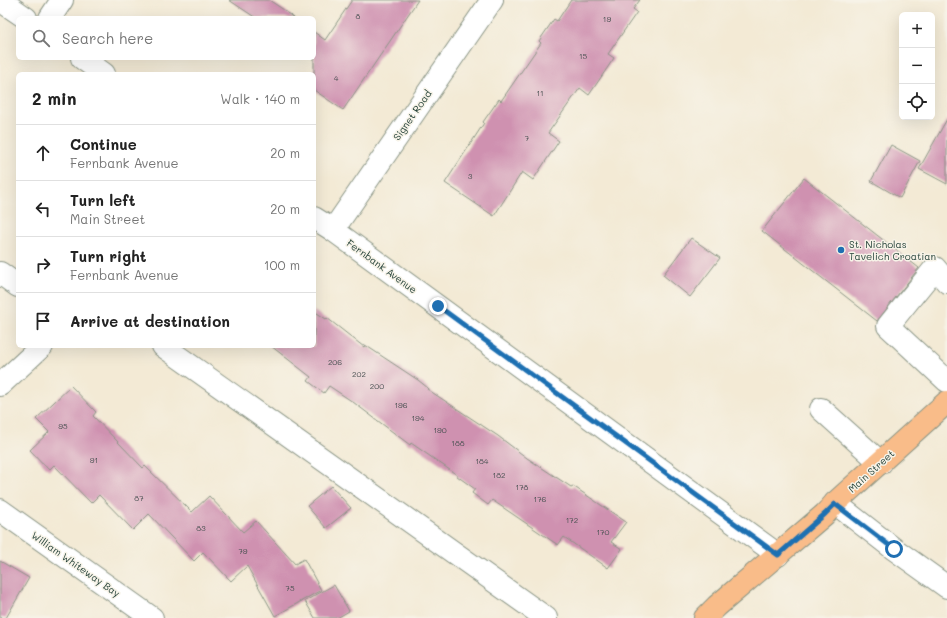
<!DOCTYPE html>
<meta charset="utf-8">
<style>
:root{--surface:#fff;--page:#f6f6f6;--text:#222;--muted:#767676;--line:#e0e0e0}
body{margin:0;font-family:Mali,sans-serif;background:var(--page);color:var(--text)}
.controls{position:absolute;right:12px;top:12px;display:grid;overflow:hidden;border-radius:6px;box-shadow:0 4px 16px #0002}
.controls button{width:36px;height:36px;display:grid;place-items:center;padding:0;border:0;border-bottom:1px solid var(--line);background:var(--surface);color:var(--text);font:20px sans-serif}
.stop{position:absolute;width:12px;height:12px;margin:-9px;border:3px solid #1f6fb2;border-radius:50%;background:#fff}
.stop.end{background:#1f6fb2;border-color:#fff;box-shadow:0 1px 4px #0008}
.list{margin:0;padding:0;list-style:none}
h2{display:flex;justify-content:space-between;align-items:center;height:52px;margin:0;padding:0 16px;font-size:17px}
h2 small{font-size:13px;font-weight:400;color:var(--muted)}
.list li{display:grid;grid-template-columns:26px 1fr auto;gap:12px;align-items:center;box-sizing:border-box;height:56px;padding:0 16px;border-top:1px solid var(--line)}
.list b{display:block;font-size:15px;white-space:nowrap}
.list p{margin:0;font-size:13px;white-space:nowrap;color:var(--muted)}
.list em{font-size:13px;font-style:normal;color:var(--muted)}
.icon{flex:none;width:22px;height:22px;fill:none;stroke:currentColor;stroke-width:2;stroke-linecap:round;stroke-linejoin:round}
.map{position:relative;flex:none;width:947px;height:618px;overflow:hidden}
.search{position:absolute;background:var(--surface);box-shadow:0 4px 16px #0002;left:16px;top:16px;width:300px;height:44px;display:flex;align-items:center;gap:10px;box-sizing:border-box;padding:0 14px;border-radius:6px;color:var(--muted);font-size:15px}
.panel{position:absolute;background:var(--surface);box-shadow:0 4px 16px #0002;left:16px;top:72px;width:300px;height:276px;border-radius:6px}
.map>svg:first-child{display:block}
.building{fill:#cf91b0}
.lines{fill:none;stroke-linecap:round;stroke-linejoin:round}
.minor-casing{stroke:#899484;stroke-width:24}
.major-casing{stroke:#899484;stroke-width:24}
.minor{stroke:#fff;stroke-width:22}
.major{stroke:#f9bc89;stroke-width:22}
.route{stroke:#1f6fb2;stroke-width:5}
.poi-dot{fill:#1f6fb2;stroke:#f7f3e8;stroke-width:1.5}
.labels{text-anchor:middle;stroke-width:3;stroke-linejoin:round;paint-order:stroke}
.number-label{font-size:8px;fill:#4b5253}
.street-label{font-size:10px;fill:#1f3d34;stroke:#f7f3e8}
.poi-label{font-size:10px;fill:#1f3d34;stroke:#f7f3e8;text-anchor:start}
</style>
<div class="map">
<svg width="947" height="618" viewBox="0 0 947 618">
<rect width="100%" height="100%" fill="#f7f3e8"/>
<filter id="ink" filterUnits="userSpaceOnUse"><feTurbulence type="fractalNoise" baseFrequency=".025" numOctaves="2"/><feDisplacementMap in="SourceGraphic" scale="8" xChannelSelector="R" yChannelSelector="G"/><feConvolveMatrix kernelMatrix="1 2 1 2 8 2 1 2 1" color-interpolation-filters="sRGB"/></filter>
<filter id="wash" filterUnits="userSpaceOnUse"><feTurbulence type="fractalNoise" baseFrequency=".012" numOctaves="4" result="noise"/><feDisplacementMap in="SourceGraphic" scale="16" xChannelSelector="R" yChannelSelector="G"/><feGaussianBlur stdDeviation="0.9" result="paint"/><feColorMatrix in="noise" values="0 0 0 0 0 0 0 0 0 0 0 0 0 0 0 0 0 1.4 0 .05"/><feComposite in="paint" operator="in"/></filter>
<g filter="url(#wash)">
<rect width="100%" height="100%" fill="#f3ead5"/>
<g id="blocks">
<g class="building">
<polygon points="229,0 269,0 287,12 287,13 294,18 256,18"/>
<polygon points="352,0 418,0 343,110 314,90 314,58 315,58 314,57 314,32 325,40"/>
<polygon points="571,0 640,0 633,9 637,12 608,54 614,58 589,95 580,88 548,133 559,141 533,180 522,172 494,216 445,183 484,123 483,122 499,99 501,101 541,43 539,41 554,19 557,21"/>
<polygon points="947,119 947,184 919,169"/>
<polygon points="891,145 920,161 900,198 871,181"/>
<polygon points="804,178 919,268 877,321 762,231"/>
<polygon points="691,238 720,258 690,297 663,275"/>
<polygon points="314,311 326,319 327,318 364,347 365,345 418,380 428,388 427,389 498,436 527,458 571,487 573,486 626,522 611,542 622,549 608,568 564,537 558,545 492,500 488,505 472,493 475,489 457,476 457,475 411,443 410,445 353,402 329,386 324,393 308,381 311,377 271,346 314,346"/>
<polygon points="71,386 96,412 93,416 143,468 145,466 192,512 209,496 243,532 256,521 295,564 304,559 321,590 275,616 247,566 231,581 203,552 194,561 149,514 133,530 99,495 91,503 54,465 49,470 30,450 49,432 36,419"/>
<polygon points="331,486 351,508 326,528 307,506"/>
<polygon points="0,561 29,578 6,618 0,618"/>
<polygon points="334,585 349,611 337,618 315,618 305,601"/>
</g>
</g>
</g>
<g filter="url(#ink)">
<use href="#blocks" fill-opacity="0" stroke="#899484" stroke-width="1"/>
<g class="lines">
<g class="minor-casing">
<g id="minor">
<polyline points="0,0 26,18"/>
<polyline points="50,18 62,0"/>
<polyline points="82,58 104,74"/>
<polyline points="314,218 333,230 778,555"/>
<polyline points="333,230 492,0"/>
<polyline points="0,273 18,286"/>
<polyline points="947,282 935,268 888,326 947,381"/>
<polyline points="163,346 546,618"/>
<polyline points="0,385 42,346"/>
<polyline points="821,409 881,463"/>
<polyline points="835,503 894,549 947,587"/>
<polyline points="0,510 152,618"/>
</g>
</g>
<g class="major-casing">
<polyline id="major" points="705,618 717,606 825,514 835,503 947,402"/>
</g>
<use href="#minor" class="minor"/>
<use href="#major" class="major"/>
</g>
</g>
<g class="lines" filter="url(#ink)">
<polyline class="route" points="438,306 778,555 825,514 835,504 894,549"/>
</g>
<circle class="poi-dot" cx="841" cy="250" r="4"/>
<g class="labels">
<g class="number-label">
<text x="358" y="19">8</text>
<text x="607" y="22">19</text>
<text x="583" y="59">15</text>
<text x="336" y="81">4</text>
<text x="540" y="96">11</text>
<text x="527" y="141">7</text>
<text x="470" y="179">3</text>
<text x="335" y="365">206</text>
<text x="359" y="377">202</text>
<text x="377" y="389">200</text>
<text x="401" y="408">196</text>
<text x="418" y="421">194</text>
<text x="63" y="429">95</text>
<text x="440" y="433">190</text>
<text x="458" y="446">188</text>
<text x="94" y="463">91</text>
<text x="482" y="464">184</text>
<text x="499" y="478">182</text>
<text x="522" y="490">178</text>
<text x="139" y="501">87</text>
<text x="540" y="502">176</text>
<text x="572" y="523">172</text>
<text x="201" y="531">83</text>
<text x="603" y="535">170</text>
<text x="243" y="554">79</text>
<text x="290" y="591">75</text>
</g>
<g class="street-label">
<text transform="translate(412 115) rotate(-55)" y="4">Signet Road</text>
<text transform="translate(382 266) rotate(36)" y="4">Fernbank Avenue</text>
<text transform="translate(871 471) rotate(-42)" y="4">Main Street</text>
<text transform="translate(76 564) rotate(35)" y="4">William Whiteway Bay</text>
</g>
<g class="poi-label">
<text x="849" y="248">St. Nicholas<tspan x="849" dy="12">Tavelich Croatian</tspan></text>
</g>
</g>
</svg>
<div class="controls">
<button>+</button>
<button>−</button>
<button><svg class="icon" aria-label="locate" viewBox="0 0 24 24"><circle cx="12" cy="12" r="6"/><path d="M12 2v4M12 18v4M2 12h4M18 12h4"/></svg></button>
</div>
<div class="stop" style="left:894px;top:549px"></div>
<div class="stop end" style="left:438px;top:306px"></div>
<div class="search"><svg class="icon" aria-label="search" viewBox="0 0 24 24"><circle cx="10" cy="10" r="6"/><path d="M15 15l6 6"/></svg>Search here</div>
<section class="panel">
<h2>2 min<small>Walk · 140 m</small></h2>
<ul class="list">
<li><svg class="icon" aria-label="ahead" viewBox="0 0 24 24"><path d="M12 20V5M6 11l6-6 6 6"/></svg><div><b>Continue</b><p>Fernbank Avenue</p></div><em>20 m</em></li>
<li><svg class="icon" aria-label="left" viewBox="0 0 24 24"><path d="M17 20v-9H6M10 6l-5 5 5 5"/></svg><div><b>Turn left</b><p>Main Street</p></div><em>20 m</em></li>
<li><svg class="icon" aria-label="right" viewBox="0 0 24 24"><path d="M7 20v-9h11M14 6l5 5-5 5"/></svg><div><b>Turn right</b><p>Fernbank Avenue</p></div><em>100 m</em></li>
<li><svg class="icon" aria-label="arrive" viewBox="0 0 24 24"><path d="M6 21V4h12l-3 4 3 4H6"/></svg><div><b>Arrive at destination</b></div></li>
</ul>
</section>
</div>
